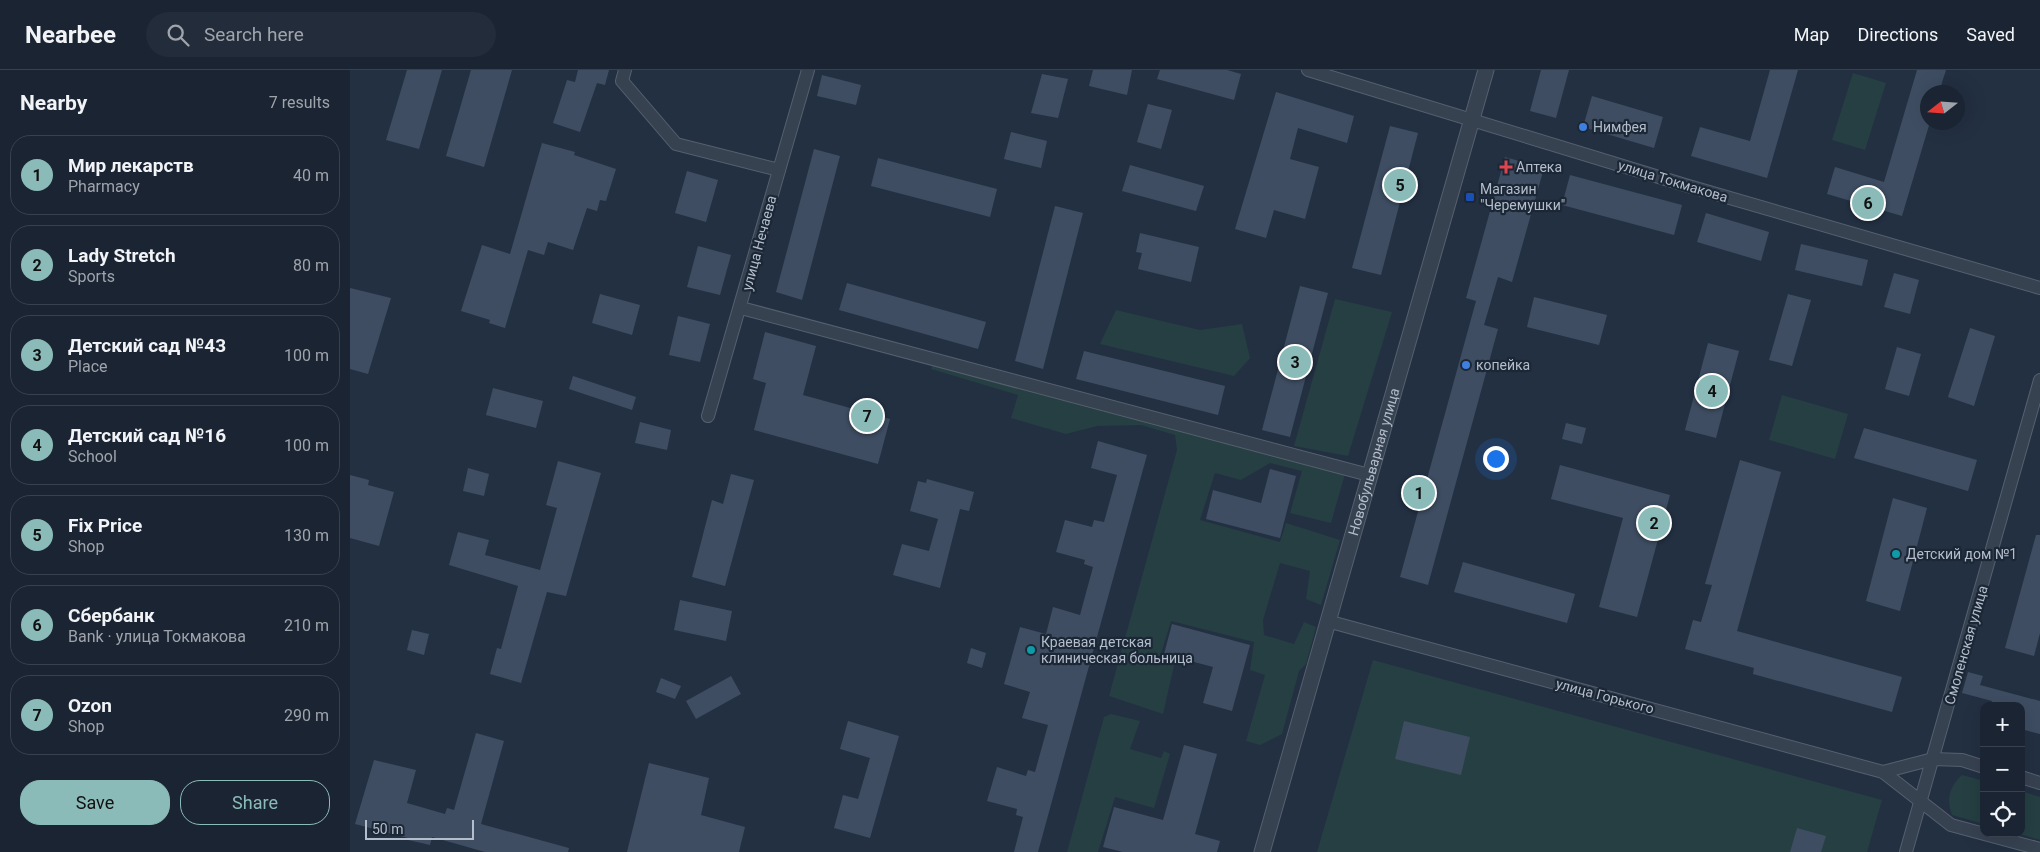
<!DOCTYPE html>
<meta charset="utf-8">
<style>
:root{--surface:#1a2432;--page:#232c3a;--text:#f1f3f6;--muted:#9fa4ac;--line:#38414d;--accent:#8bbbb9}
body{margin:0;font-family:Roboto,sans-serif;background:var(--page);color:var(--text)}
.controls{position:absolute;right:15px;bottom:15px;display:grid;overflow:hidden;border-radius:10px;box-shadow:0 5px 20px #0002}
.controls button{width:45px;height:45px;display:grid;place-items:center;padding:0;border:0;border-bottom:1px solid var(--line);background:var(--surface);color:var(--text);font:25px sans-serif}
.compass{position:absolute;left:1570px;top:15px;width:45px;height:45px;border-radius:50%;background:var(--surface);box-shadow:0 5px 20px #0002;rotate:253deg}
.scale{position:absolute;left:15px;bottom:12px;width:109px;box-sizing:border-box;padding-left:5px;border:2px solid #b3bdcc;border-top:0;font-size:14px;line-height:18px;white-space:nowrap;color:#b3bdcc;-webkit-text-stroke:4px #1c2736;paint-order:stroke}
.you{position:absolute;left:1145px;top:388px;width:18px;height:18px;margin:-12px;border:4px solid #fff;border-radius:50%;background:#1a73e8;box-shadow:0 0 0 8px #1a73e833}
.badge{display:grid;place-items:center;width:32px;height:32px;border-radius:50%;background:var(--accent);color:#111;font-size:16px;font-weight:700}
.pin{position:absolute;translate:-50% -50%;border:2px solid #fff;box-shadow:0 1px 5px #0006}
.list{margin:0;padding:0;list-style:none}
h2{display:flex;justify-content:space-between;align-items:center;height:65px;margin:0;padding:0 20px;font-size:21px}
h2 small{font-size:16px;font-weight:400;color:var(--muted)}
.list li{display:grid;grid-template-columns:32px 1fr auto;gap:15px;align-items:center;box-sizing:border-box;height:80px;margin:0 10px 10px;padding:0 10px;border:1px solid var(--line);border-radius:20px}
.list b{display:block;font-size:19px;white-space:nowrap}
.list p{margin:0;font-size:16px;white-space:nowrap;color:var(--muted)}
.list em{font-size:16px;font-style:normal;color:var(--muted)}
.actions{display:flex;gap:10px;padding:15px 20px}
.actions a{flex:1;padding:11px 0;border:1px solid var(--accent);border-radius:20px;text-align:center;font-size:18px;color:var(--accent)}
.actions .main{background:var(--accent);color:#111}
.icon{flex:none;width:28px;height:28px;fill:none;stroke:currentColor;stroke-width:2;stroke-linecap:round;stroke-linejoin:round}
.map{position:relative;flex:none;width:1690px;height:782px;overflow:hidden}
header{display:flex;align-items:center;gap:30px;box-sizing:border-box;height:70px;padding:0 25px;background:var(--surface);border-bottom:1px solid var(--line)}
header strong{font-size:24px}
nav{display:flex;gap:28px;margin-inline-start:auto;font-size:18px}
.search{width:350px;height:45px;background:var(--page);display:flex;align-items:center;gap:12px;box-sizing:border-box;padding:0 18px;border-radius:28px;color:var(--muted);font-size:19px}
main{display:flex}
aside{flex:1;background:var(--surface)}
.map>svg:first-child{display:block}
.green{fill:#253f43}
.building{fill:#3e4d62}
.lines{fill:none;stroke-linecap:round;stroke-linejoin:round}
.minor-casing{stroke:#55606f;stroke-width:14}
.tertiary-casing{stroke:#55606f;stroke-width:17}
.minor{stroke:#374251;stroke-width:12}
.tertiary{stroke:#374251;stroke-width:15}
.shop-dot{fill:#3f7fe0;stroke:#1c2736;stroke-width:2}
.health-dot{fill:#e0444e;stroke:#1c2736;stroke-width:2}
.transit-dot{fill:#1a4fb4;stroke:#1c2736;stroke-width:2}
.culture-dot{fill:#0f9aa8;stroke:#1c2736;stroke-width:2}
.labels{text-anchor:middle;stroke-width:4.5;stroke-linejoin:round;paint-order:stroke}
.poi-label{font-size:14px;fill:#b3bdcc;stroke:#1c2736;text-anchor:start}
.street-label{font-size:14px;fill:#b3bdcc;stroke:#1c2736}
</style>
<header>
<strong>Nearbee</strong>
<div class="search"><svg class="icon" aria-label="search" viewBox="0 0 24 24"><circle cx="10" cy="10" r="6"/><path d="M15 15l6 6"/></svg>Search here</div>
<nav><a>Map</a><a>Directions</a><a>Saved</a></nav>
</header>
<main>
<aside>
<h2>Nearby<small>7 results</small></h2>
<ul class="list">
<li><span class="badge">1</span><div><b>Мир лекарств</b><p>Pharmacy</p></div><em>40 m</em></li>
<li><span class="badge">2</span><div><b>Lady Stretch</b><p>Sports</p></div><em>80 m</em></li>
<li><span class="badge">3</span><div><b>Детский сад №43</b><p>Place</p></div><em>100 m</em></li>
<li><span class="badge">4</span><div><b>Детский сад №16</b><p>School</p></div><em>100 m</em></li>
<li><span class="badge">5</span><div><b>Fix Price</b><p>Shop</p></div><em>130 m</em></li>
<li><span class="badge">6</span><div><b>Сбербанк</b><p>Bank · улица Токмакова</p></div><em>210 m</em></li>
<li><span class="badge">7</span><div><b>Ozon</b><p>Shop</p></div><em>290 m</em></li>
</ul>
<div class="actions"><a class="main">Save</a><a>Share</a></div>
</aside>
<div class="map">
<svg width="1690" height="782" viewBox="0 0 1690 782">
<rect width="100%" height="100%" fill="#233042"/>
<g class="green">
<polygon points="1503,3 1536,13 1515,80 1482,70"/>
<polygon points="985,229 1042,242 998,386 944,376"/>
<polygon points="766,240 850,260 892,254 900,288 884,306 750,274"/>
<polygon points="583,293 995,404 981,453 940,443 952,401 920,393 891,410 865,403 850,450 930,472 936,453 990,470 971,535 956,529 960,501 930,493 913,550 914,565 944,574 954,552 966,557 956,594 949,601 932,664 910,675 896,671 915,605 900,600 904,572 821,551 810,587 825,591 813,644 759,626 827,380 825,365 791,355 747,356 716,364 661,348 668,325 581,299"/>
<polygon points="1432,325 1498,344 1485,389 1419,370"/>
<polygon points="1023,590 1532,730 1517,782 967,782"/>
<polygon points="761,644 790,651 780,679 811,688 814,681 820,684 804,738 765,727 748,782 717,782 754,647"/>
<path d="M1612,705L1634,711V754L1602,745C1596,729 1599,717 1612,705Z"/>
<polygon points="1671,721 1690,727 1690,770 1666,763 1671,763"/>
</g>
<g class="building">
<polygon points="57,0 92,0 69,79 36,70"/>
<polygon points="121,0 162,0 134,97 96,86"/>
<polygon points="228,0 259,0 255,15 247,13 230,62 203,53 217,10 225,12"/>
<polygon points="743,0 782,0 777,25 739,16"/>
<polygon points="810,0 877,0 891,4 884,30 807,9"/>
<polygon points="1191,0 1219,0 1206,48 1180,41"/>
<polygon points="1420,0 1448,0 1417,108 1341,86 1350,57 1400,71"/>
<polygon points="1567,0 1596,0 1589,22 1578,22 1578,52 1580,52 1552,146 1477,124 1485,97 1534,112"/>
<polygon points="692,4 718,9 708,48 681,43"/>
<polygon points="472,5 511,15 506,35 467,26"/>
<polygon points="926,22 1004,46 997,73 948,58 940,89 969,97 955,149 924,140 916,168 885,159"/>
<polygon points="1242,26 1313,47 1304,78 1233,57"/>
<polygon points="798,34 822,40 811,79 787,72"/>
<polygon points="1040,56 1068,63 1031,205 1002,198"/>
<polygon points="661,62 697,71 691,98 654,89"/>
<polygon points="192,73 225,82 224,85 266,99 256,131 250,130 247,141 237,138 223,180 198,172 194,185 178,180 155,258 139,253 140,250 111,241 132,175 160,184"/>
<polygon points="464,79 490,86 452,230 426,222"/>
<polygon points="1155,87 1194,98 1162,212 1148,207 1134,255 1148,259 1078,515 1050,507 1126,231 1116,228"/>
<polygon points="528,88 647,119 640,147 521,116"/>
<polygon points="780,95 854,116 846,141 772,121"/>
<polygon points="337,101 368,110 356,152 325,143"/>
<polygon points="1220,105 1332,135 1324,165 1212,135"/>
<polygon points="705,136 733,143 693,299 665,291"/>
<polygon points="1356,143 1419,162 1411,191 1347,172"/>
<polygon points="790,163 849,177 841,212 788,199 792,183 786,182"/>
<polygon points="1451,174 1518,190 1512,216 1445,200"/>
<polygon points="348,176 381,185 370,225 337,217"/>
<polygon points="1544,203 1569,210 1560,244 1534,237"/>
<polygon points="497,213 636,252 628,279 489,240"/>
<polygon points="950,216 978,223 940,367 912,360"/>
<polygon points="0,218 41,228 18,304 0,299"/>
<polygon points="250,224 290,235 282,265 242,253"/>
<polygon points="1438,224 1461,230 1442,296 1419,290"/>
<polygon points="1184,227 1257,245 1249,275 1177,257"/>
<polygon points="328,246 360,254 350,292 319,285"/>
<polygon points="1620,258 1645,266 1624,336 1598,327"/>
<polygon points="415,262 466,276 453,325 540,349 528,394 404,360 416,313 403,309"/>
<polygon points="1358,273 1389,281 1366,368 1335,360"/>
<polygon points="1547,277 1571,284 1559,326 1535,319"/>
<polygon points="734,281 875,316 868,345 726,309"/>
<polygon points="223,306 286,327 282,340 219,319"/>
<polygon points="143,318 193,331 186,358 136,345"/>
<polygon points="290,352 321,360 317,380 285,373"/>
<polygon points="1216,353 1236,358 1232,374 1212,369"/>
<polygon points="1514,358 1627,390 1618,421 1504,388"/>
<polygon points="748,371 797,385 688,782 664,782 673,747 666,745 667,739 637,731 647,697 676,706 678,700 685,702 698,655 672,648 680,622 654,614 670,557 696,564 703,537 730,545 743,497 734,494 735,490 706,482 715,450 742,457 744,450 754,452 767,405 741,398"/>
<polygon points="1390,390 1431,402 1387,561 1552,607 1542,642 1403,604 1404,598 1335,579 1343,550 1351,552 1362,515 1355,514"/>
<polygon points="208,391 251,403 216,526 197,522 171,613 140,604 147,578 151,579 168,516 99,495 108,462 139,470 135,485 190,500 207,438 196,435"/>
<polygon points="1210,395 1320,425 1287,547 1249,537 1273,448 1201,429"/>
<polygon points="118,398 139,404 134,426 113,421"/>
<polygon points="920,399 946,406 930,468 856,449 863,420 911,433"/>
<polygon points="381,404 404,410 375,516 342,507 362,430 373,434"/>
<polygon points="0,405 19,410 18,415 44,422 29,476 0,468"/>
<polygon points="577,409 624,422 619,441 610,439 590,518 543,505 552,474 579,481 588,449 560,441 568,411 576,413"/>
<polygon points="1543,428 1577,438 1550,541 1516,531"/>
<polygon points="1686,465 1690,465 1690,563 1684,586 1655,578"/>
<polygon points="1113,492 1225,524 1217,553 1104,522"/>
<polygon points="330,530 382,541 376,571 324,560"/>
<polygon points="822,554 900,575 882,641 853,633 863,597 814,584"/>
<polygon points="62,560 79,564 74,585 57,580"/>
<polygon points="621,578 636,583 632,598 617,593"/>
<polygon points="1618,602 1633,606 1630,615 1690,631 1690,664 1671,659 1671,636 1641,636 1642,631 1612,623"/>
<polygon points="381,606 391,624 346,649 336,631"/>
<polygon points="311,608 331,616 325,629 306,622"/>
<polygon points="498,651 549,666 520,768 484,758 493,725 508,729 520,688 490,679"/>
<polygon points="1054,651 1120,667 1111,705 1045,689"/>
<polygon points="126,663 154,671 131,754 219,778 218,782 135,782 82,767 80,775 58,770 58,768 5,754 24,690 66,700 57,733 95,744 97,738 104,740"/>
<polygon points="834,675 867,684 845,764 870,771 867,782 773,782 753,777 764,737 813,750"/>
<polygon points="299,693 359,708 351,745 395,757 389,782 277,782"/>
<polygon points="1447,758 1476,766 1471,782 1440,782"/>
</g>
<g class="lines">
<g class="minor-casing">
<g id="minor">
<polyline points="275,0 272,11 326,74 429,100"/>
<polyline points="958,0 1335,115 1690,218"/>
<polyline points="391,238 1019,405"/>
<polyline points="358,346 458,0"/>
<polyline points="977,551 1533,702 1601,755 1690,779"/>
<polyline points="1533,702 1583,689 1612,690 1634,697"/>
<polyline points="1671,707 1690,713"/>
<polyline points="1556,782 1690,310"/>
</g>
</g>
<g class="tertiary-casing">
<g id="tertiary">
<path id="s1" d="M912,782L1136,0"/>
</g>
</g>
<use href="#minor" class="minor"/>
<use href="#tertiary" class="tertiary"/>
</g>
<g class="shop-dot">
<circle cx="1233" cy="57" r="5"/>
<circle cx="1116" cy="295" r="5"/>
</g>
<path class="health-dot" d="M1153.5 89.5h5v5h5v5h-5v5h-5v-5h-5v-5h5z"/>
<rect class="transit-dot" x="1115" y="122" width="10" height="10" rx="2.5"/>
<g class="culture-dot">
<circle cx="1546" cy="484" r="5"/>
<circle cx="681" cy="580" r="5"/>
</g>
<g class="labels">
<g class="poi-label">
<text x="1243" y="62">Нимфея</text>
<text x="1166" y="102">Аптека</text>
<text x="1130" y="124">Магазин<tspan x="1130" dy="16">"Черемушки"</tspan></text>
<text x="1126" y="300">копейка</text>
<text x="1556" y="489">Детский дом №1</text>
<text x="691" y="577">Краевая детская<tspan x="691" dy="16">клиническая больница</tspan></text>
</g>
<g class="street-label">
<text transform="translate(1323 111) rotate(17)" y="5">улица Токмакова</text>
<text transform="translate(409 173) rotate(-75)" y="5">улица Нечаева</text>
<text dy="5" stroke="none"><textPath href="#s1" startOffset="406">Новобульварная улица</textPath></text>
<text transform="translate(1616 575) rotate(-74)" y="5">Смоленская улица</text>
<text transform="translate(1255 626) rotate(15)" y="5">улица Горького</text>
</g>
</g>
</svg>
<div class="controls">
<button>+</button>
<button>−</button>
<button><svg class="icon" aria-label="locate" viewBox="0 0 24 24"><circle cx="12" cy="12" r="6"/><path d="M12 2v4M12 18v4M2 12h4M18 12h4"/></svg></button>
</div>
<svg class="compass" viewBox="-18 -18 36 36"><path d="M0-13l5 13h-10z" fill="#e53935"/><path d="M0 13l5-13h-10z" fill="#9fa4ac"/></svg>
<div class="scale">50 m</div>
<div class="you"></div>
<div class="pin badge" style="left:1069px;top:423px">1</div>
<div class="pin badge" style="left:1304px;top:453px">2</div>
<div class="pin badge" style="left:945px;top:292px">3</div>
<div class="pin badge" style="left:1362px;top:321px">4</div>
<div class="pin badge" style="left:1050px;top:115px">5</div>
<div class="pin badge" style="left:1518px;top:133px">6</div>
<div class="pin badge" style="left:517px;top:346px">7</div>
</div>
</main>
